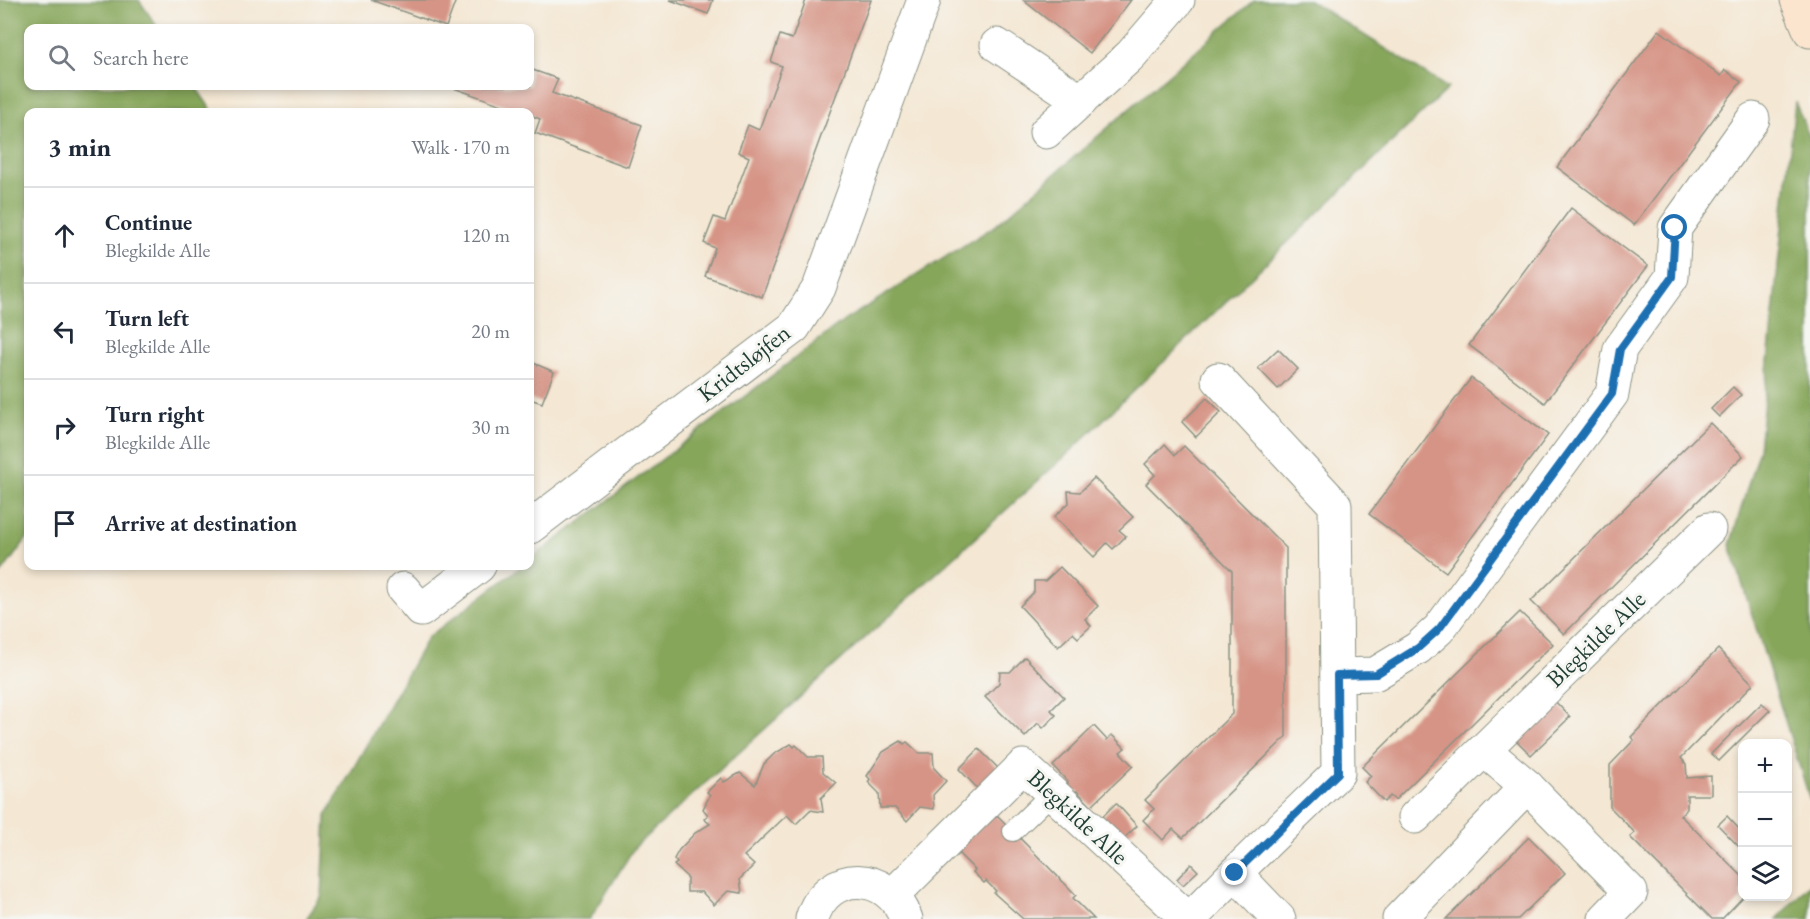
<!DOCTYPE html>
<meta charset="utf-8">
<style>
:root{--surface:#fff;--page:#f2f2f3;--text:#1f2937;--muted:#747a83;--line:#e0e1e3}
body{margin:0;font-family:"EB Garamond",serif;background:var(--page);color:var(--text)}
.controls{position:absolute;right:18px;bottom:18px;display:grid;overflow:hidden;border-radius:12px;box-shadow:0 3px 9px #0003}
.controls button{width:54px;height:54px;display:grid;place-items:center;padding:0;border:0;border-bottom:2px solid var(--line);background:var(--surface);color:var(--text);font:30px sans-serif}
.stop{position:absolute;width:18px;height:18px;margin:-14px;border:4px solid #1f6fb2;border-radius:50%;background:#fff}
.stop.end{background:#1f6fb2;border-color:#fff;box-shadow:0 2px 6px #0008}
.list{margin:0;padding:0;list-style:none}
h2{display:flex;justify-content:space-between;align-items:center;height:78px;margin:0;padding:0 24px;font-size:26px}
h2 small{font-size:20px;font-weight:400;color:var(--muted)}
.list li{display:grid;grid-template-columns:39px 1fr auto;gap:18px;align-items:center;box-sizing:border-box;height:96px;padding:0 24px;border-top:2px solid var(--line)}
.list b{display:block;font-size:22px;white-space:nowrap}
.list p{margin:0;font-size:20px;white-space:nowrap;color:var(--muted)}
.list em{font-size:20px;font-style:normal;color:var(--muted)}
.icon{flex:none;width:33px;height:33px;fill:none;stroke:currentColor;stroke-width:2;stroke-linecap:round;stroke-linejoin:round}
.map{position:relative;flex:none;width:1810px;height:919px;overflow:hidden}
.search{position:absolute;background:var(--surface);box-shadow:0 3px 9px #0003;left:24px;top:24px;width:510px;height:66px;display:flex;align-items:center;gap:15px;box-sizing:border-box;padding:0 21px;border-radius:12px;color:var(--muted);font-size:22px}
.panel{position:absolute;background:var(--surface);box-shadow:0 3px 9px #0003;left:24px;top:108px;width:510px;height:462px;border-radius:12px}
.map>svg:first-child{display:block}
.forest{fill:#86a65a;stroke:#527247;stroke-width:1.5}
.building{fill:#d69486}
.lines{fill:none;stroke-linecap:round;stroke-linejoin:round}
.lane-casing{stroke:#8a9284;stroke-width:22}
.street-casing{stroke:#8a9284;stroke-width:35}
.secondary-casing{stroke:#8a9284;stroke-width:35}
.lane{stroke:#fff;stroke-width:20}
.street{stroke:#fff;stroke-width:33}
.secondary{stroke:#fce5cf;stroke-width:33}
.route{stroke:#1f6fb2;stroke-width:8}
.labels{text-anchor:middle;stroke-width:6;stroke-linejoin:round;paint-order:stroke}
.street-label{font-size:24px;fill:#1f3d34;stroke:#f6f6f2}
</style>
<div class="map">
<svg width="1810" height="919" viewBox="0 0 1810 919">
<rect width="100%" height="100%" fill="#f6f6f2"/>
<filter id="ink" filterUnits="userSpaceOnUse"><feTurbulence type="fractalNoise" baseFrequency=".0167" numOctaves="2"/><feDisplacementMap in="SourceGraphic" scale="12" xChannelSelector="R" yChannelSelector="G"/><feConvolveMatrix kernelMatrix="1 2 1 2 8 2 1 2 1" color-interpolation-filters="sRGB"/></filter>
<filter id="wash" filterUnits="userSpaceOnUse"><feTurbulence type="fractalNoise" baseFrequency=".008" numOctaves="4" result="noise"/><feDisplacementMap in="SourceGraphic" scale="24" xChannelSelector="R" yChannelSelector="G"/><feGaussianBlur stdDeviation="1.35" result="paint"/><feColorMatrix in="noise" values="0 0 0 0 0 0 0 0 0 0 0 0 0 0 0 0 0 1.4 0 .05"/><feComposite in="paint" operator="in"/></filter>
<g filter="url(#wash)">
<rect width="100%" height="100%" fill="#f4e7d3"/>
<g class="forest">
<polygon points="0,0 139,0 158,28 28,28 28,86 195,86 213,112 28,112 28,537 0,575"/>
<polygon points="1254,0 1309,0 1448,88 1072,450 634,848 590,919 306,919 322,896 326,816 428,637 522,566 530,566 530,560 845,320 995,226"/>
<polygon points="1795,102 1810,138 1810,800 1730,545 1759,449"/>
<polygon points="1810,884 1810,919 1777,919"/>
</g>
<g id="blocks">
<g class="building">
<polygon points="371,0 456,0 446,27"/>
<polygon points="670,0 713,0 708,14"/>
<polygon points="806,0 871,0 762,297 705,276 715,248 704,243 714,217 725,221 749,157 738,152 748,125 759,130 782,66 771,62 780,35 792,39"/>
<polygon points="1023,0 1131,0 1090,53"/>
<polygon points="1659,30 1721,76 1725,70 1741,82 1634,225 1557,167"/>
<polygon points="530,69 558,79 552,93 642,125 628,167 535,133 540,119 530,115 530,112 522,112 448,86 530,86"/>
<polygon points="1571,208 1648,266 1545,403 1469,345"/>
<polygon points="1278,349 1298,369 1278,389 1258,368"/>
<polygon points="531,362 554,372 542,403 530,399"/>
<polygon points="1471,378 1548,435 1446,572 1369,514"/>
<polygon points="1733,387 1741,395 1719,417 1711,409"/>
<polygon points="1207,398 1221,412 1196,437 1182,422"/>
<polygon points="1710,423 1743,456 1564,634 1531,601"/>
<polygon points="1165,444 1175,455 1184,446 1286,548 1286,737 1183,838 1173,829 1163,840 1143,820 1154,809 1145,800 1232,714 1232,571 1146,484 1155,475 1145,464"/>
<polygon points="1094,478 1133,517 1119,530 1126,536 1113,549 1107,543 1094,557 1054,517 1069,503 1068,491 1080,492"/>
<polygon points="1060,567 1098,606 1085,619 1091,626 1078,638 1073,633 1058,647 1020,606 1034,592 1034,581 1045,581"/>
<polygon points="1520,612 1553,644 1395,800 1390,796 1384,802 1365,782 1371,776 1362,767"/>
<polygon points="1718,649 1753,684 1681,758 1686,764 1687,778 1711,776 1711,795 1687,795 1687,809 1680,815 1742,876 1742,898 1722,919 1712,919 1630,837 1635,833 1610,807 1610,765 1634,740 1631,737"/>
<polygon points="1025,657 1064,697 1051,710 1056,715 1043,728 1038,723 1025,737 985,697 999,683 1000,672 1010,672"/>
<polygon points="1553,699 1570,717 1531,755 1514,738"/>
<polygon points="1762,703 1770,710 1719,761 1711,754"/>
<polygon points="1094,726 1107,740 1112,735 1125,748 1120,752 1133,766 1091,806 1077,791 1067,792 1068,782 1053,766"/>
<polygon points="901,741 904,744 907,742 919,753 933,753 934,768 946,781 933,795 934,809 920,807 907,821 895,808 880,808 879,793 868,782 870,779 867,776 883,752"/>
<polygon points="791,744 794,747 796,745 808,757 822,757 823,772 836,783 821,798 823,812 810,810 796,824 787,815 744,856 754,865 740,879 742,893 728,891 714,905 702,892 687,892 687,877 674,865 677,863 674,859 679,850 695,833 710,824 704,819 708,815 703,809 710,795 707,792 721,778 724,782 740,773 755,785 764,764 774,754"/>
<polygon points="979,749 999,769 978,789 959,769"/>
<polygon points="1116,803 1137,826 1123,839 1102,817"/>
<polygon points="994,812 1076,895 1073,898 1094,919 1023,919 994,893 996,891 986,881 984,883 973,872 975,870 955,850"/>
<polygon points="1727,816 1742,832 1742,850 1718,825"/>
<polygon points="1529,837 1565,873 1518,919 1446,919"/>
<polygon points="1191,864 1198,871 1183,885 1177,879"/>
</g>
</g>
</g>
<g filter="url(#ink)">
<use href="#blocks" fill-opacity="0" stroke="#8a9284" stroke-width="1.5"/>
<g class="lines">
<g class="lane-casing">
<polyline id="lane" points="1013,831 1052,793"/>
</g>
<g class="street-casing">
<g id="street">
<polyline points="997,45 1081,101"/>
<polyline points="1046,132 1131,55 1178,0"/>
<polyline points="1218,379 1335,505 1338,773 1235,873 1279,919"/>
<polyline points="530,527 794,327 819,288 924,0"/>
<polyline points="403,589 421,610 479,566"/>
<polyline points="1337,675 1375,674 1418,648 1439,629 1612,394 1620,349 1672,277 1675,228 1753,119"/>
<polyline points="1484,750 1527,786"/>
<polyline points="1415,817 1709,529"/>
<polyline points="893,895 1023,766 1188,919"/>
<path d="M812,919C826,868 890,870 906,919"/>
<polyline points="1190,919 1235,873"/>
<polyline points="1399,919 1527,786 1631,892 1605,919"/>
</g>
</g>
<g class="secondary-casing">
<polyline id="secondary" points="1797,0 1810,31"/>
</g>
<use href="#lane" class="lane"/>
<use href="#street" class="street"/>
<use href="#secondary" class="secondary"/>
</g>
</g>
<g class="lines" filter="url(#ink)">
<polyline class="route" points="1235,873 1338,773 1337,675 1376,674 1418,648 1439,629 1612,394 1620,349 1672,277 1675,228"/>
</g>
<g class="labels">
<g class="street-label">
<text transform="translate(744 363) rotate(-38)" y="8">Kridtsløjfen</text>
<text transform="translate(1596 639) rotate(-44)" y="8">Blegkilde Alle</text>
<text transform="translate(1078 817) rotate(43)" y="8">Blegkilde Alle</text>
</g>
</g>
</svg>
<div class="controls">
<button>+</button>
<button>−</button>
<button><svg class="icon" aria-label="layers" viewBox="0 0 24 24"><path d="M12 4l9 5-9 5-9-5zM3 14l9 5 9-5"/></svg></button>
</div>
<div class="stop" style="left:1675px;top:228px"></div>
<div class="stop end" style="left:1235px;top:873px"></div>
<div class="search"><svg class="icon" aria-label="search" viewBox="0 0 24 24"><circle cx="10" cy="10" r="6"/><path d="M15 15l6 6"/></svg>Search here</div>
<section class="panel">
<h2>3 min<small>Walk · 170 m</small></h2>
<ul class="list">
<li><svg class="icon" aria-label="ahead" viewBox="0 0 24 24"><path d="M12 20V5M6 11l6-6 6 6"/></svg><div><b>Continue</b><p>Blegkilde Alle</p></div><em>120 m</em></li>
<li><svg class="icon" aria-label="left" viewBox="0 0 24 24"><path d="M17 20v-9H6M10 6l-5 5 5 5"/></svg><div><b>Turn left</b><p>Blegkilde Alle</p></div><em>20 m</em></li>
<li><svg class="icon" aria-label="right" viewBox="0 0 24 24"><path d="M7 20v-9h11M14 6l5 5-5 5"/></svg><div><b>Turn right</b><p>Blegkilde Alle</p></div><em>30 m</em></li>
<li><svg class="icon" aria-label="arrive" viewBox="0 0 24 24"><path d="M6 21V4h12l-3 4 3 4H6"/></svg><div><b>Arrive at destination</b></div></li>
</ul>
</section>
</div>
